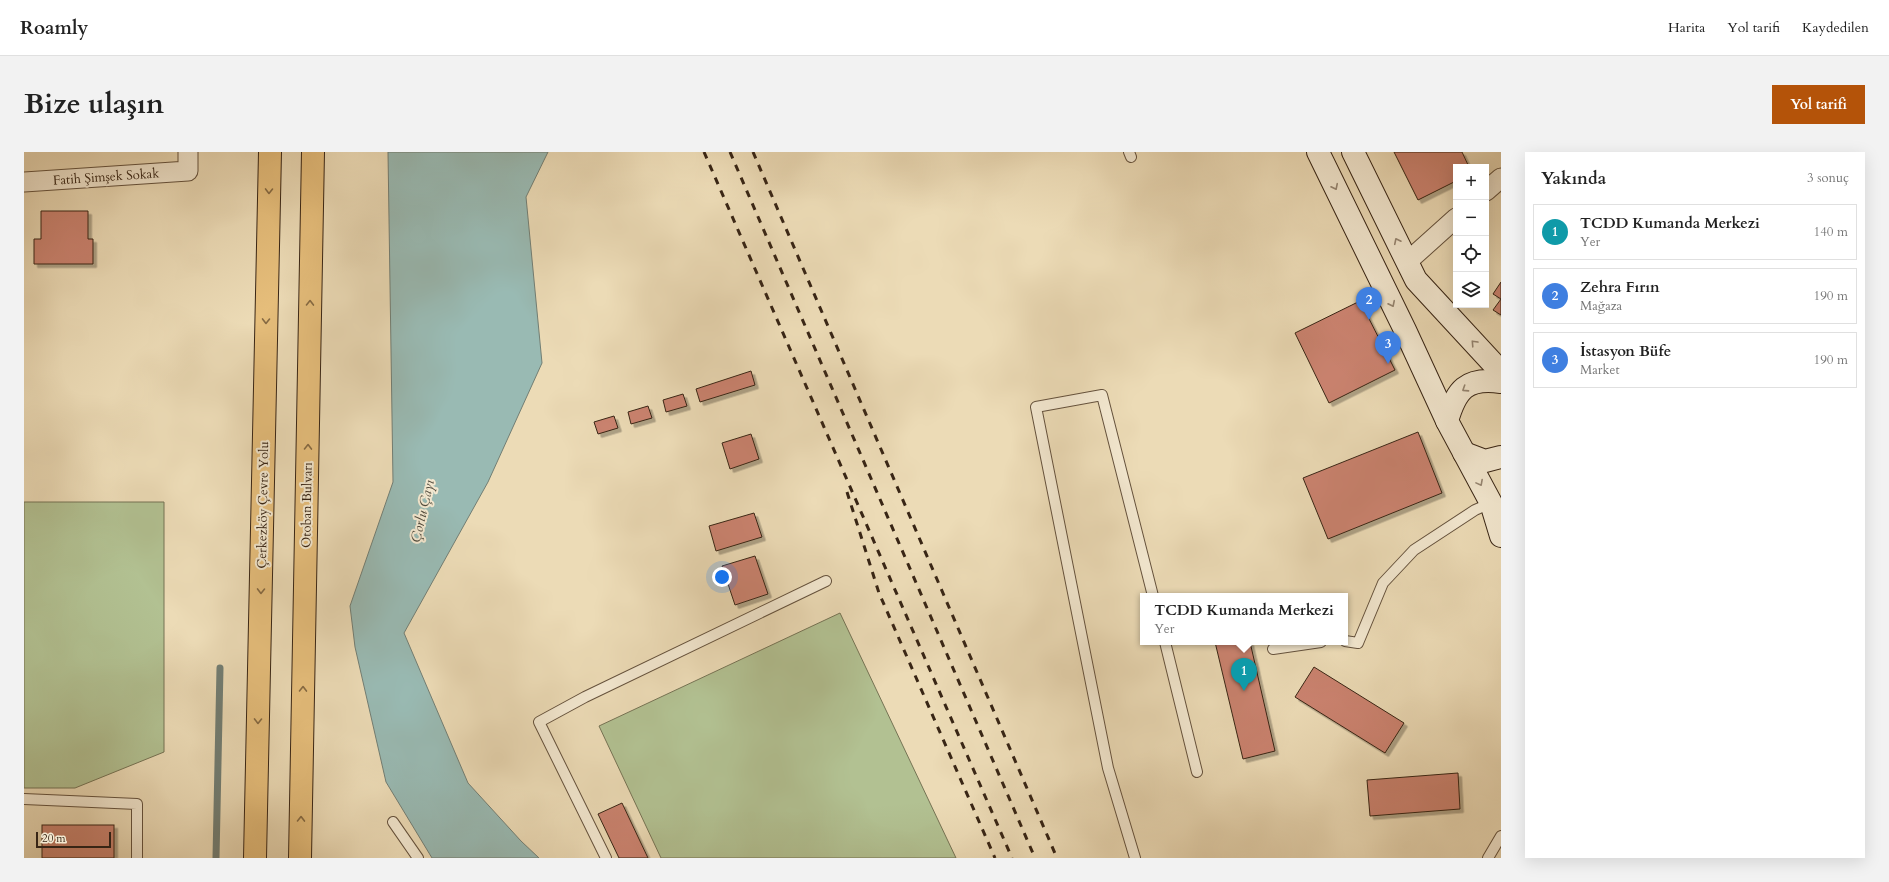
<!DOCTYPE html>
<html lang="tr">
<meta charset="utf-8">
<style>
:root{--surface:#fff;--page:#f2f2f2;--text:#222;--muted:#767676;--line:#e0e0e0;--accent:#b45309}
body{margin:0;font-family:Cardo,serif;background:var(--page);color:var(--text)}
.controls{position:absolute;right:12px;top:12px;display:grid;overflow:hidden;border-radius:0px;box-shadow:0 4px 16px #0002}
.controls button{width:36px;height:36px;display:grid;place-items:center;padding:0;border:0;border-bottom:1px solid var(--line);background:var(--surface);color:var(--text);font:20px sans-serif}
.scale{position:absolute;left:12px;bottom:10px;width:75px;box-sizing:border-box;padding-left:4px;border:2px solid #382515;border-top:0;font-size:11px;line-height:14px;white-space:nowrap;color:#382515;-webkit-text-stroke:3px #f3e8d0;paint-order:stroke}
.you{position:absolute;left:698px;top:425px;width:14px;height:14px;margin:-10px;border:3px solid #fff;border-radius:50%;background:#1a73e8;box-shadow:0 0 0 6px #1a73e833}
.badge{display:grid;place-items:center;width:26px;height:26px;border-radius:50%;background:var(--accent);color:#fff;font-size:13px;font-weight:700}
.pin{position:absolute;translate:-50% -33px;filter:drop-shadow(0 1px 2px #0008)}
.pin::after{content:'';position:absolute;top:21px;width:14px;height:12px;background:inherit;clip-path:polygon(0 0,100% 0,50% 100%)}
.popup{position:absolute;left:1116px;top:441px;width:208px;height:52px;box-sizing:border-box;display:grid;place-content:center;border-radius:0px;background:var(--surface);filter:drop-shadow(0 1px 3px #0005);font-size:13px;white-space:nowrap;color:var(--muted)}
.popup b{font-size:15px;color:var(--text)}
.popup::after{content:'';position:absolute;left:50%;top:100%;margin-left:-8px;border:8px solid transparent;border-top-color:var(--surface)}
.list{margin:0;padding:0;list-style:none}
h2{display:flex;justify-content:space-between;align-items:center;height:52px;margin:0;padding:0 16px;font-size:17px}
h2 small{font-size:13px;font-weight:400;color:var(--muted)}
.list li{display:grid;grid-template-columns:26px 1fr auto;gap:12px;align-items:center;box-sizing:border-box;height:56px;margin:0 8px 8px;padding:0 8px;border:1px solid var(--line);border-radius:0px}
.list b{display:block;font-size:15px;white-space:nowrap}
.list p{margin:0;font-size:13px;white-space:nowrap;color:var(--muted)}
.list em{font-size:13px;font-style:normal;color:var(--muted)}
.icon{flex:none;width:22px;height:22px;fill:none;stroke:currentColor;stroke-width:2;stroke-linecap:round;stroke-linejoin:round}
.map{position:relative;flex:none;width:1477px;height:706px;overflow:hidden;border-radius:0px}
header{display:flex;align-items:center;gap:24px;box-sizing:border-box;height:56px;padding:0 20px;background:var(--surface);border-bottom:1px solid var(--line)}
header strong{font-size:19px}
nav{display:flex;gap:22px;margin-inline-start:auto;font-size:14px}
.intro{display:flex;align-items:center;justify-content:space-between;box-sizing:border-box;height:96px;padding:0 24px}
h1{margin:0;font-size:28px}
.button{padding:10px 18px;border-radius:0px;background:var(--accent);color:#fff;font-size:14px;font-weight:700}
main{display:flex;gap:24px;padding:0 24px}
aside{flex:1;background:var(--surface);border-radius:0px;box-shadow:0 4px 16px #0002}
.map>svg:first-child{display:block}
.green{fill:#b2c192;stroke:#757354}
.water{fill:#99bab3;stroke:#727e74}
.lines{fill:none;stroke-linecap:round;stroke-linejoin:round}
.stream{stroke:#727e74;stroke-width:7}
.building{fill:#cb8370;stroke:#382515;filter:url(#shadow)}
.lane-casing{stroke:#65523d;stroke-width:12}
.street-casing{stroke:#65523d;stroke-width:21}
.secondary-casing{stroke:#382515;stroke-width:24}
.highway-casing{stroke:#382515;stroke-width:24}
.lane{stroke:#f3e8d0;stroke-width:10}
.street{stroke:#f3e8d0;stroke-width:19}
.secondary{stroke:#f3e8d0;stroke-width:22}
.highway{stroke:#e6be7b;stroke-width:22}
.rail{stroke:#382515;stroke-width:3;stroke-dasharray:7 7;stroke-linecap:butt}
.oneway{stroke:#968672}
.oneway2{stroke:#866a43}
.labels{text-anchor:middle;stroke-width:4;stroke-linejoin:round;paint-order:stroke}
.street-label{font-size:13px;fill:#382515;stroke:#f3e8d0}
.water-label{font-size:14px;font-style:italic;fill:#504a3c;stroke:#f3e8d0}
</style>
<header>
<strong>Roamly</strong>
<nav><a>Harita</a><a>Yol tarifi</a><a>Kaydedilen</a></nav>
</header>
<div class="intro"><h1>Bize ulaşın</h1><a class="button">Yol tarifi</a></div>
<main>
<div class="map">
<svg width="1477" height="706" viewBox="0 0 1477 706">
<defs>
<filter id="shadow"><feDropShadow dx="3.5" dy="3.5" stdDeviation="0" flood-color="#0004"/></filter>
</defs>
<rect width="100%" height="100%" fill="#ecdbb6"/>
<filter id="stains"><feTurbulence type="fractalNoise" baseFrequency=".005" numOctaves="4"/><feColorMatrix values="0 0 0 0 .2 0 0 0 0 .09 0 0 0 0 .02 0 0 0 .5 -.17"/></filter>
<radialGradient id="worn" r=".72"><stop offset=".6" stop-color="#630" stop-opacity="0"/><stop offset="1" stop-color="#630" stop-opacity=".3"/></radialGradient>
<g class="green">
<polygon points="0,350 140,350 140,600 51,636 0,636"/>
<polygon points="816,461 932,706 637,706 575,574"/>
</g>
<polygon class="water" points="364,0 524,0 502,45 518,211 464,330 380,481 444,631 497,689 515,706 408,706 362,630 331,495 326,454 369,330"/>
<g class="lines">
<polyline class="stream" points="192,706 196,516"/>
</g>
<g class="building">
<polygon points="1370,0 1438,0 1445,15 1432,15 1432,29 1394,48"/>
<polygon points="17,59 64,59 64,87 69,87 69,112 10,112 10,87 17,87"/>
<polygon points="1477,130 1477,163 1469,158 1477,147 1469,142"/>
<polygon points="1336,149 1371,218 1305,251 1271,181"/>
<polygon points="727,219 731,233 676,250 672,237"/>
<polygon points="659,242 663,254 642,260 639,248"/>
<polygon points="624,254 628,266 607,272 604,260"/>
<polygon points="590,264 594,276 574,282 570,270"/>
<polygon points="1394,280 1418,341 1304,387 1279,326"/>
<polygon points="727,282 735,307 706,317 698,291"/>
<polygon points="730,361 738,385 692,399 685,374"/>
<polygon points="731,404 744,442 711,453 698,414"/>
<polygon points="1191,490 1226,490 1251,599 1219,607"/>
<polygon points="1290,515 1380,571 1361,601 1271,545"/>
<polygon points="1434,621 1436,657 1346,664 1343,628"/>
<polygon points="598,651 624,706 595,706 574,662"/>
<rect x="18" y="673" width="72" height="33"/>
</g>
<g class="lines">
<g class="lane-casing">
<g id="lane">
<polyline points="1105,0 1107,5"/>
<polyline points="1321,489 1334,491 1359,431 1390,398 1451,358 1467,351"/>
<polyline points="1141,490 1173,620"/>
<polyline points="1249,497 1297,490"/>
<polyline points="0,647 113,652 113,706"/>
<polyline points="369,670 394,706"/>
<polyline points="582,706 515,570 561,545 802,429"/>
<polyline points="1111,706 1084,616 1012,255 1078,243 1129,444"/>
<polyline points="1464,706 1477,684"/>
</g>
</g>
<g class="street-casing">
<g id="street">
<polyline points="0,30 164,19 164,0"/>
<polyline points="1462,39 1477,26"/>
<polyline points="1383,110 1432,66"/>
</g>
</g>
<g class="secondary-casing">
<g id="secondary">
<polyline points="1294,0 1381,178 1423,269 1467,351 1477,384"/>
<polyline points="1329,0 1392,128 1477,220"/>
<path d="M1423,269C1432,238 1442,225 1477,230"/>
<polyline points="1440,301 1461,309 1477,305"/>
</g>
</g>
<g class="highway-casing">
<g id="highway">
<polyline points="231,706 246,0"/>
<polyline points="276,706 289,0"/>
</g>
</g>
<use href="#lane" class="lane"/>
<use href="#street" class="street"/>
<use href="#secondary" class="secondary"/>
<use href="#highway" class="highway"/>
<g class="rail">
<polyline points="680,0 988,706"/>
<polyline points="706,0 1011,706"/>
<polyline points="729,0 1033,706"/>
<polyline points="823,340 855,441 971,706"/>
</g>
</g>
<defs><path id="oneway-chevron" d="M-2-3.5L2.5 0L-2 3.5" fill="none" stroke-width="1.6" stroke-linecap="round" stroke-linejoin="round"/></defs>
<g class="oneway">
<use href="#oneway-chevron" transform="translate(1311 35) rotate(64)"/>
<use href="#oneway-chevron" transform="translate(1373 89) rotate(-116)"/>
<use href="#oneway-chevron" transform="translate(1368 152) rotate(64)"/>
<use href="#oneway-chevron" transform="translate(1450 191) rotate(-133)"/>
<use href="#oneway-chevron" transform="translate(1441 237) rotate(147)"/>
<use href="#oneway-chevron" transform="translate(1456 331) rotate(62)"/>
</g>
<g class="oneway2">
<use href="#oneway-chevron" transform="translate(245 39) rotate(91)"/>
<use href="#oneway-chevron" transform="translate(286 151) rotate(-89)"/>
<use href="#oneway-chevron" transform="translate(242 169) rotate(91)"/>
<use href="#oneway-chevron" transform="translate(284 295) rotate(-89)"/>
<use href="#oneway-chevron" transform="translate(237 439) rotate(91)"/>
<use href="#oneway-chevron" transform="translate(279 537) rotate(-89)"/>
<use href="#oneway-chevron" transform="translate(234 569) rotate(91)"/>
<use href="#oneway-chevron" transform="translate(277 667) rotate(-89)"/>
</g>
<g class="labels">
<g class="street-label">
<text transform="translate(82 24) rotate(-4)" y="5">Fatih Şimşek Sokak</text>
<text transform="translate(238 353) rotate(-89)" y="5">Çerkezköy Çevre Yolu</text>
<text transform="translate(282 353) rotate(-89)" y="5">Otoban Bulvarı</text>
</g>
<g class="water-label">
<text transform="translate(398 359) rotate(-77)" y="5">Çorlu Çayı</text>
</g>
</g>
<rect width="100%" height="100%" filter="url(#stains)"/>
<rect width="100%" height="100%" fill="url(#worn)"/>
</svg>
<div class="controls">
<button>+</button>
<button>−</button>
<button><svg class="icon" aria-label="locate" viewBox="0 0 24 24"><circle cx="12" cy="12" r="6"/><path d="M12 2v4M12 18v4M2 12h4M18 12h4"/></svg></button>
<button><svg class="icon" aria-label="layers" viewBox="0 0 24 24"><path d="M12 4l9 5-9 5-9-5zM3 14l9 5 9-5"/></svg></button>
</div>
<div class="scale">20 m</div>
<div class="you"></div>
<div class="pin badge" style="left:1220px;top:539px;background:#0f9aa8">1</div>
<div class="popup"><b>TCDD Kumanda Merkezi</b>Yer</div>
<div class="pin badge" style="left:1345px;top:168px;background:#3f7fe0">2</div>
<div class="pin badge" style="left:1364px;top:212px;background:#3f7fe0">3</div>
</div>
<aside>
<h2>Yakında<small>3 sonuç</small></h2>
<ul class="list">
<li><span class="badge" style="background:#0f9aa8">1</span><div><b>TCDD Kumanda Merkezi</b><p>Yer</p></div><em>140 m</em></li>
<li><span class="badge" style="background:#3f7fe0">2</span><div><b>Zehra Fırın</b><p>Mağaza</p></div><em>190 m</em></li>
<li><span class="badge" style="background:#3f7fe0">3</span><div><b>İstasyon Büfe</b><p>Market</p></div><em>190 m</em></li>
</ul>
</aside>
</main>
